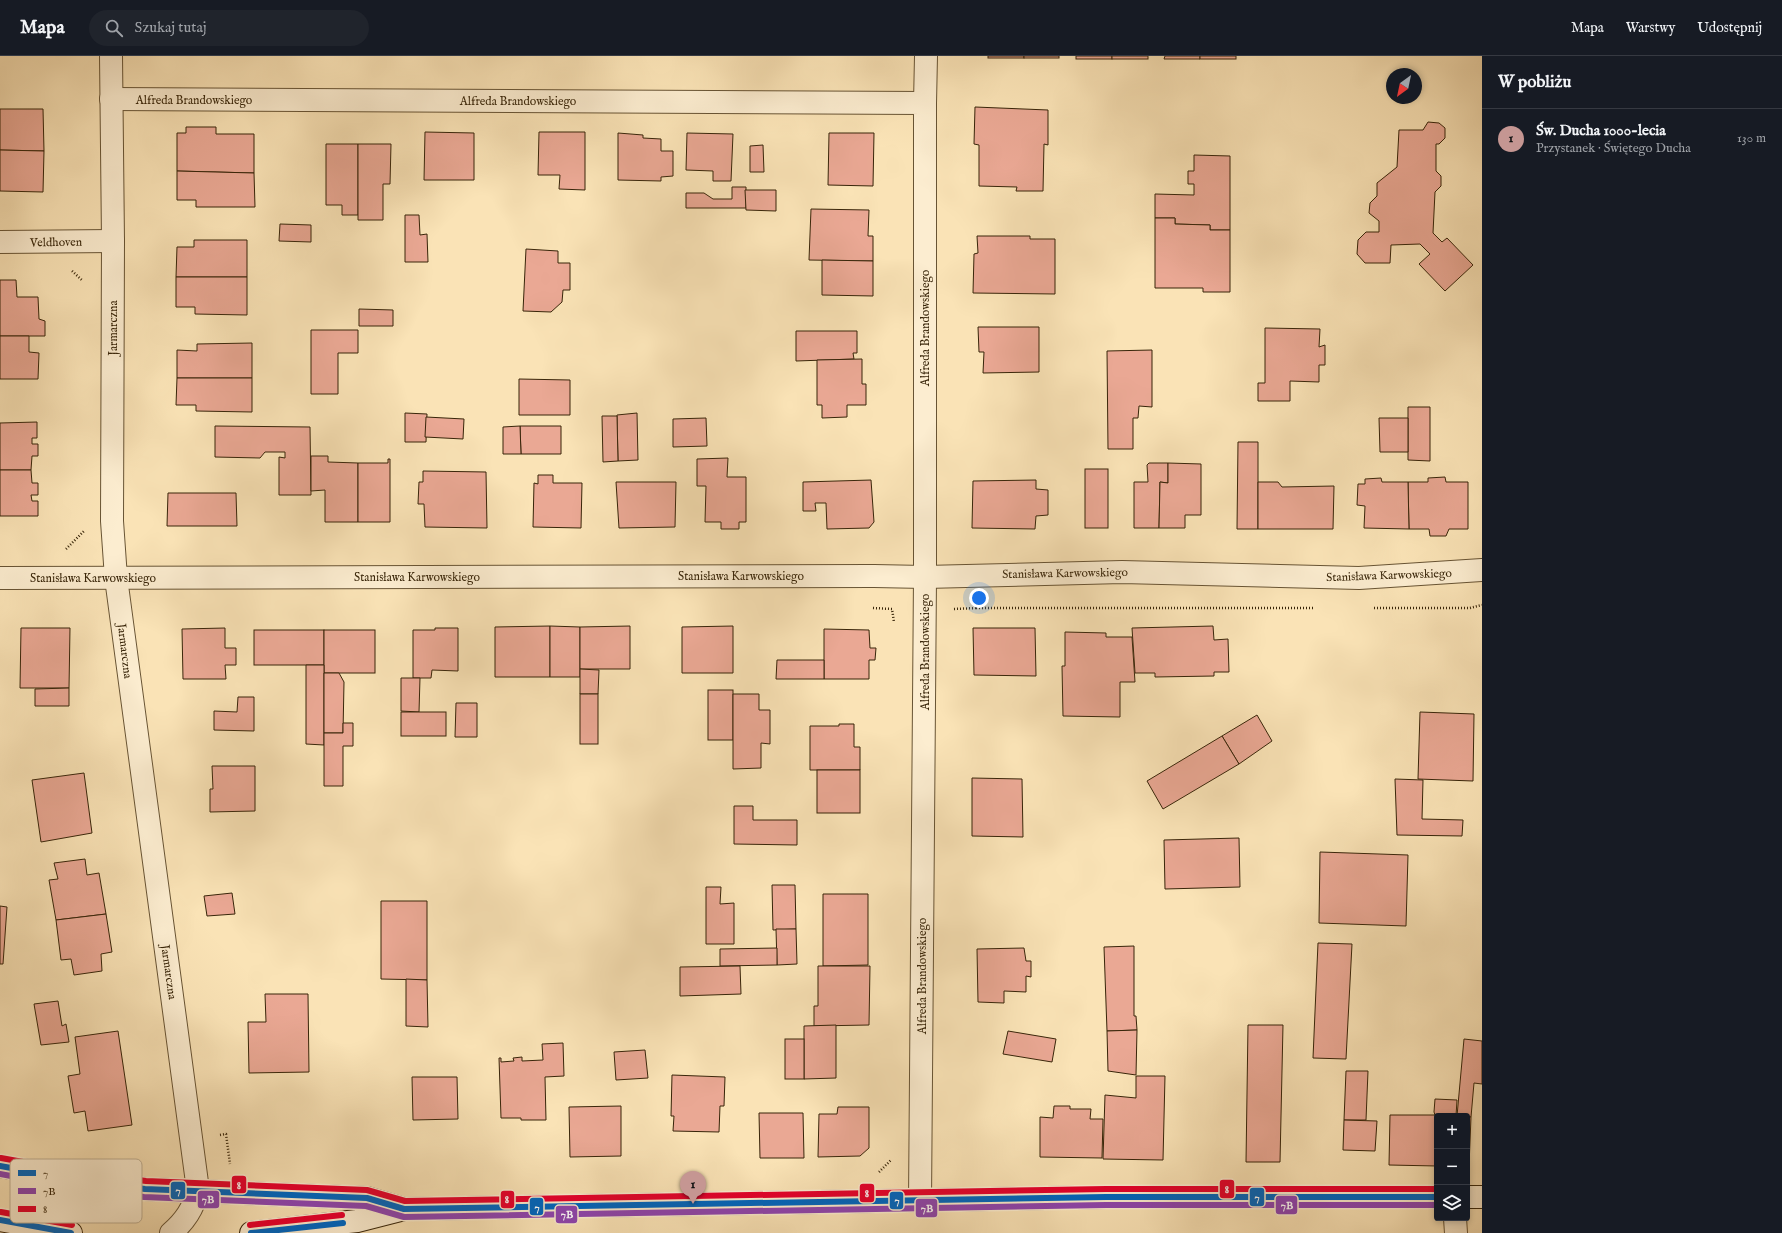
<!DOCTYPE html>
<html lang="pl">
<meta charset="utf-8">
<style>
:root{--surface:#171b24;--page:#20242c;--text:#f1f3f6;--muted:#9ea1a6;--line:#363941;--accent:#c59692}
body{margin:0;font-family:"IM FELL English",serif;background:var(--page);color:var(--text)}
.controls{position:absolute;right:12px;bottom:12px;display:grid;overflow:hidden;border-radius:4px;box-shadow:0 2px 6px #0003}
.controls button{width:36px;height:36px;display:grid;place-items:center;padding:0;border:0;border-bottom:1px solid var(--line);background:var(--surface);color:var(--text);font:20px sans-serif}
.compass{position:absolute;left:1386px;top:12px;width:36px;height:36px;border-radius:50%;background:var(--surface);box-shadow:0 2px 6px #0003;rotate:213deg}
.you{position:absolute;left:979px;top:542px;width:14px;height:14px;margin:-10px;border:3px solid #fff;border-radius:50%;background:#1a73e8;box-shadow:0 0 0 6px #1a73e833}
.badge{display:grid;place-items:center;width:26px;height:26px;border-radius:50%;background:var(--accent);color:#111;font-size:13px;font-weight:700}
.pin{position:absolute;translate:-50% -33px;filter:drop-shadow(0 1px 2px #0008)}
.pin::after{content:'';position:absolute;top:21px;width:14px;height:12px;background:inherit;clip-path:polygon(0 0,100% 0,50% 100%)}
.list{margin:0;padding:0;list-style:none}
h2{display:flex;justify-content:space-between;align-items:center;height:52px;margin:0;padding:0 16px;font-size:17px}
h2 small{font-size:13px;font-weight:400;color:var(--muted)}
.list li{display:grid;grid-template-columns:26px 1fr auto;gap:12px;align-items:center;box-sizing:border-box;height:60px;padding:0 16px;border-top:1px solid var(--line)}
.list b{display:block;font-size:15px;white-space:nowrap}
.list p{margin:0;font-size:13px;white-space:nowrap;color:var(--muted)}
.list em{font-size:13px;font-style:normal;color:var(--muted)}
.icon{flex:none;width:22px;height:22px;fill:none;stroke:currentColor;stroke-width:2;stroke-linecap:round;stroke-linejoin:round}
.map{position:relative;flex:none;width:1482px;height:1177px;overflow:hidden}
header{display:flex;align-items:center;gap:24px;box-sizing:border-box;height:56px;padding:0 20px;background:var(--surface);border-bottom:1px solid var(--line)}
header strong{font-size:19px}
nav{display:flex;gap:22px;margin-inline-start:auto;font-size:14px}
.search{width:280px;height:36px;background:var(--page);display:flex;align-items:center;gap:10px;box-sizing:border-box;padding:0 14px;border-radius:22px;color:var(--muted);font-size:15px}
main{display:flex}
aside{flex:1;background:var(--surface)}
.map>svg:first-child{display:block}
.building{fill:#eaa894;stroke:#382509}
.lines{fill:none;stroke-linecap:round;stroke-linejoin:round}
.street-casing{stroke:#685434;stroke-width:24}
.secondary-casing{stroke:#382509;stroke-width:24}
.path{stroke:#382509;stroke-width:2.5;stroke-dasharray:1 2;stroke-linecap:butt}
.street{stroke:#fcedd0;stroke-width:22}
.secondary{stroke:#fcedd0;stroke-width:22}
.bus-1-casing{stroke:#fcedd0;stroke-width:9}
.bus-2-casing{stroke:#fcedd0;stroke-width:9}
.bus-3-casing{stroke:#fcedd0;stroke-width:9}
.bus-1{stroke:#0065bd;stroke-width:6}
.bus-2{stroke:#8e44ad;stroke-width:6}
.bus-3{stroke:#e4002b;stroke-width:6}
.labels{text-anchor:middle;stroke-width:3;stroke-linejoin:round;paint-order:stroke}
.street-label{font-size:12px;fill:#382509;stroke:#fcedd0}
.key{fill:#fcedd0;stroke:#c1b194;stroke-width:1}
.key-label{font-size:11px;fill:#382509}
.line-badge{stroke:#fcedd0;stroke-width:1.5}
.badge-label{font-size:11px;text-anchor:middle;font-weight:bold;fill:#fff}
</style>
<header>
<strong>Mapa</strong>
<div class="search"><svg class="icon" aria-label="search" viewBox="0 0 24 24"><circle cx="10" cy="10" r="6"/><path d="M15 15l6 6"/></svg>Szukaj tutaj</div>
<nav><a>Mapa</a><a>Warstwy</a><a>Udostępnij</a></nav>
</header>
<main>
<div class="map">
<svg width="1482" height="1177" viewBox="0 0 1482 1177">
<rect width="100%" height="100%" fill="#fae3b6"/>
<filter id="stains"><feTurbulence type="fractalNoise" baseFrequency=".005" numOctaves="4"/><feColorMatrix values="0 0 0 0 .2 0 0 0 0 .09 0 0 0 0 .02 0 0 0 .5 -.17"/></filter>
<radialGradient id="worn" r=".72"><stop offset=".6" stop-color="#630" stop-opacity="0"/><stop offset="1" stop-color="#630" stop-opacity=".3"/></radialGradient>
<g class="building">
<rect x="988" y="0" width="36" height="2"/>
<rect x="1024" y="0" width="35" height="2"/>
<rect x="1076" y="0" width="36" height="3"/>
<rect x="1112" y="0" width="36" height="3"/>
<polygon points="1165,0 1200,0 1200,3 1164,3"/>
<rect x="1200" y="0" width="36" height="3"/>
<polygon points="975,51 1048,54 1048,89 1044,88 1043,135 1016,135 1017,131 979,130 979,89 974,88"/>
<polygon points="0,53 43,53 44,95 0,94"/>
<polygon points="1428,66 1439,67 1445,72 1445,82 1439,88 1436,88 1436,115 1441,120 1441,130 1435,136 1433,177 1442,186 1447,182 1473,209 1445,235 1419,208 1430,198 1420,188 1391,189 1390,207 1365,207 1357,198 1358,184 1366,176 1379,176 1379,165 1369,157 1370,147 1377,140 1377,127 1397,111 1399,74 1423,74"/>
<polygon points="186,71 216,71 216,78 254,78 254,117 177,115 177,77 186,77"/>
<polygon points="425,76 474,77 474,124 424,124"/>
<polygon points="539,76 585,76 585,134 559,133 560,119 538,119"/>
<polygon points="618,77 643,79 643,82 661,83 661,95 673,95 673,120 661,121 661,125 618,124"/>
<polygon points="687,77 733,78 731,125 713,125 713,115 686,114"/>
<polygon points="829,77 874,77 873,130 828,129"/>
<polygon points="326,88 358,88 358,159 342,159 342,149 326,149"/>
<polygon points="358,88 391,88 390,128 383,128 383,164 358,164"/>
<polygon points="763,89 764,116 750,116 750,90"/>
<polygon points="0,94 44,95 43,136 0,135"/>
<polygon points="1194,99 1230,100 1230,174 1210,174 1210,169 1175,168 1175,162 1155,162 1155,138 1194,139 1194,128 1188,128 1188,115 1194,115"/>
<polygon points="177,115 254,117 255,151 196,151 196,144 177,144"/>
<polygon points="732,131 746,131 746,152 686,152 686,137 704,137 713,143 732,143"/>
<polygon points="745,134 776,134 776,155 746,154"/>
<polygon points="811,153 869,154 868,180 873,180 873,205 809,204"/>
<polygon points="405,159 419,159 420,179 427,178 428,206 405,206"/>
<polygon points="1155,162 1175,162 1175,168 1210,169 1210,174 1230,174 1230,236 1203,236 1203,232 1155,232"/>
<polygon points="280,168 311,169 311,186 279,185"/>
<polygon points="977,180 1030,180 1030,183 1055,183 1055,238 973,237 974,198 978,197"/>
<polygon points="194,184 247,184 247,221 176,221 177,191 194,191"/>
<polygon points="526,193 558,195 558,207 570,207 570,234 563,234 562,246 551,256 523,255"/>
<polygon points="822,204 873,205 873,240 822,239"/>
<polygon points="176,221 247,221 247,259 195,258 195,251 176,251"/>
<polygon points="0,224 16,224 17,241 38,241 39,263 45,265 45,280 0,280"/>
<polygon points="359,253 393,254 393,270 359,270"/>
<polygon points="978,271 1039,271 1039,316 983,317 984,296 979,296"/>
<polygon points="1265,272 1320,273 1319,291 1325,289 1325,309 1319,309 1319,326 1290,325 1290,345 1258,345 1258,327 1265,327"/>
<polygon points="311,274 358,274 358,297 338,297 338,338 311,338"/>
<polygon points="796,275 857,275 857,297 853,297 854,303 796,305"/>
<polygon points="0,280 29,280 29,296 39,297 38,323 0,323"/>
<polygon points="252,287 252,322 177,322 177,294 197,295 197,288"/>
<polygon points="1152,294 1152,351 1139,350 1138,362 1133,362 1133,393 1108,393 1107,295"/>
<polygon points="862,303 862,328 866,328 866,349 847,349 847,361 822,362 822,349 817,349 817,304"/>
<polygon points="177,322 252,322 252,356 196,355 196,349 176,349"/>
<polygon points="519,323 570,324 570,359 519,359"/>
<polygon points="1408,351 1430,351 1430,405 1408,404"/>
<polygon points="405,357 427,358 426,386 405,386"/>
<polygon points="637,357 638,404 618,405 617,359"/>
<polygon points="602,360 617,360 618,405 603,406"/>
<polygon points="426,361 464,363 463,383 425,381"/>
<polygon points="706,362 707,390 673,391 673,363"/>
<polygon points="1379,362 1408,362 1408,396 1380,396"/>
<polygon points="37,366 37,382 32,382 32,388 38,388 38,400 32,400 31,414 0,414 0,367"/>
<polygon points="215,370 310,371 311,439 279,439 279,401 285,402 285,396 265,396 260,402 215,401"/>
<polygon points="520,370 561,370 561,398 521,398"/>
<polygon points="520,370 521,398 503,398 503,371"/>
<polygon points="1238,386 1258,386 1258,473 1237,473"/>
<polygon points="311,400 328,400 328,406 358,407 358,466 325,466 325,434 311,435"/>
<polygon points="728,402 727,421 746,421 746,466 739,466 739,473 721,473 721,466 705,466 706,430 697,430 697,403"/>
<polygon points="388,403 390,403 390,466 358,466 358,407 388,407"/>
<polygon points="1149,407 1168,407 1168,427 1160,426 1159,472 1134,472 1134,426 1148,426 1147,409"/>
<polygon points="1168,407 1201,408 1201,459 1185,459 1185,472 1159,472 1160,426 1168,427"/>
<rect x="1085" y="413" width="23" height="59"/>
<polygon points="0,414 31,414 32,427 38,427 38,439 31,439 32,445 38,445 38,460 0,460"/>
<polygon points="423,415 486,416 487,472 425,471 424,448 418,448 419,426 423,426"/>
<polygon points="538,419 553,419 553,427 582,427 581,472 533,471 534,427 538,428"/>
<polygon points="1445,421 1446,426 1468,426 1468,473 1449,473 1446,480 1430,480 1429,473 1409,473 1408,426 1428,426 1428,422"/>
<polygon points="1381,422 1382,426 1408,426 1409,473 1364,472 1365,450 1357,449 1358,428 1365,428 1365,423"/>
<polygon points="871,424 874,466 869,472 827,473 826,447 815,447 816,455 803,455 803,426"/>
<polygon points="1036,424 1036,433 1048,434 1048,459 1036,460 1035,473 972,472 973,425"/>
<polygon points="616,426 676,426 675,471 619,472"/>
<polygon points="1258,426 1278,426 1282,431 1334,430 1333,473 1258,473"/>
<polygon points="168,437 236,437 237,470 167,470"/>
<polygon points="550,570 550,621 495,621 495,571"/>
<polygon points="550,570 580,571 580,621 550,621"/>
<polygon points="630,570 630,613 580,613 580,571"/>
<polygon points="733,570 733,617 682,617 682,571"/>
<polygon points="1213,570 1214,584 1228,583 1229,616 1214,616 1214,620 1155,621 1155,617 1135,617 1132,572"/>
<polygon points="21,572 70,572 69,632 20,632"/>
<polygon points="225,572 225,592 236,592 236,609 225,609 226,623 183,623 182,573"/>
<polygon points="435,572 458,572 458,615 432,614 431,622 413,622 413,574 435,574"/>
<polygon points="973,572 1035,572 1036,620 974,619"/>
<polygon points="824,573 869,574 870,592 876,592 875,604 869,604 869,623 824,623"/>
<rect x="254" y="574" width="70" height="35"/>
<rect x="324" y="574" width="51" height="43"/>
<polygon points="1065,576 1106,577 1106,581 1132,581 1135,626 1120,626 1120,661 1063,660 1062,610 1065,610"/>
<polygon points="777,604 824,604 824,623 776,623"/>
<polygon points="306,609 324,609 324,689 306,688"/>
<polygon points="580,613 599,614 598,638 580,638"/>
<polygon points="324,617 339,617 344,626 343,677 324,677"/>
<polygon points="401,622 420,622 419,656 401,655"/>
<polygon points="69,632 69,650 35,650 35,633"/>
<rect x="708" y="634" width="25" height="50"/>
<rect x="580" y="638" width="18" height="50"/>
<polygon points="733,638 759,638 759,654 770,654 770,688 761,687 761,712 733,713"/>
<polygon points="238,641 254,641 254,675 214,674 214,655 237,656"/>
<polygon points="456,647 477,647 477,681 455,681"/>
<rect x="401" y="656" width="45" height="24"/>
<polygon points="1420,656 1474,658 1473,725 1418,723"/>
<polygon points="1257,659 1272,685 1239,708 1222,680"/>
<polygon points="343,667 353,667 353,690 343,690 343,730 324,730 324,677 343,677"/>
<polygon points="839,668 854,668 854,691 860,691 860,714 810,714 810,670 839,670"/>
<polygon points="1222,680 1239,708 1163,753 1147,725"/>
<polygon points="212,710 255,710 255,755 210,756 210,733 213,733"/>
<rect x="817" y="714" width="43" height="43"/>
<polygon points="84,717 92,777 41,786 32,724"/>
<polygon points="972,722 1022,723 1023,781 972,780"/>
<polygon points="1395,723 1423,724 1422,763 1463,764 1462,780 1397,779"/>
<polygon points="734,750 753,750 753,764 797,764 797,789 734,788"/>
<polygon points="1239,782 1240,831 1165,833 1164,784"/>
<polygon points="1320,796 1408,799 1406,870 1319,867"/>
<polygon points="85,803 87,819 99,817 106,858 56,864 49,824 58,823 54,807"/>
<polygon points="772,829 795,829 796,873 773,874"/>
<polygon points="706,831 721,831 720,848 734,847 734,888 706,888"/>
<polygon points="232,837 235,858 207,860 204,840"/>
<polygon points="823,838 868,838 868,909 823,910"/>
<polygon points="381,845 427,845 427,924 381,923"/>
<polygon points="0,850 7,851 3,908 0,908"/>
<polygon points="106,858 112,896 101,898 102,915 74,919 71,903 61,904 56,864"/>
<polygon points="776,873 796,873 797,908 777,909"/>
<polygon points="1318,887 1352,888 1346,1003 1313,1002"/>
<polygon points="1134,890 1134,960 1136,960 1137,974 1107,975 1104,891"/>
<polygon points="777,892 777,909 720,910 720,893"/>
<polygon points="1024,892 1026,905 1031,905 1031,921 1026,920 1026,936 1004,935 1004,947 978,946 977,893"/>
<polygon points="740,910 741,938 680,940 680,911"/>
<polygon points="818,910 870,910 869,969 814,970 814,950 818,950"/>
<polygon points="406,923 427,924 428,971 406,970"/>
<polygon points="265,938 308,938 309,1016 249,1017 248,966 266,966"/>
<polygon points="58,945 62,970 66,968 69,986 41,989 34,948"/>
<polygon points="836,969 836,1022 804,1023 804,970"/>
<polygon points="1248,969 1283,969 1280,1106 1246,1106"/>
<polygon points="1137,974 1136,1019 1108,1015 1107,975"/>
<polygon points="118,975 132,1069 88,1075 85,1055 74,1057 68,1020 80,1018 75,981"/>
<polygon points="1008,975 1056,983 1052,1006 1003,998"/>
<rect x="785" y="983" width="19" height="40"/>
<polygon points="1464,983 1482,985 1482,1028 1474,1027 1471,1061 1457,1060"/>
<polygon points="563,987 564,1020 545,1021 546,1064 521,1064 521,1062 501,1062 499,1002 501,1002 501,1006 514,1005 513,1002 522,1001 522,1005 543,1004 542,988"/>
<polygon points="645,994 648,1022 616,1024 614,996"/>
<polygon points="1346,1015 1368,1015 1366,1064 1344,1064"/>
<polygon points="672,1019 725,1021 724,1050 720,1050 719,1076 673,1075 674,1060 671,1060"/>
<polygon points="1136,1020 1165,1020 1163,1104 1103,1103 1105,1039 1136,1042"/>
<polygon points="412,1021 457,1021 458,1063 413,1064"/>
<polygon points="1435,1043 1457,1044 1456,1060 1437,1060 1437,1110 1389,1109 1390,1059 1435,1059 1434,1056"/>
<polygon points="621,1050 621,1100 570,1101 569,1051"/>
<polygon points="1054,1050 1070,1050 1070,1053 1091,1053 1090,1063 1103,1063 1102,1102 1040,1101 1040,1061 1053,1062"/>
<polygon points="838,1051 869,1051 869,1092 860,1100 818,1101 819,1058 837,1058"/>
<polygon points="759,1057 803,1057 804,1102 760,1102"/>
<polygon points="1467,1061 1471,1061 1469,1110 1467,1110"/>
<polygon points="1344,1064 1377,1065 1375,1095 1343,1094"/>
</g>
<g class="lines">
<g class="street-casing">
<g id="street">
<path d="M111,0L113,185L112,465L116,522L198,1134C193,1153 185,1165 171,1177"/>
<polyline points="111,43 925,47 925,521 920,1145"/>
<polyline points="925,47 926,0"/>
<polyline points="0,186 113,185"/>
<polyline points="0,522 874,520 925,521 1122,516 1359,522 1482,514"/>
<polyline points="1455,1162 1456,1177"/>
</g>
</g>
<g class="secondary-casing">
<g id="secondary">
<polyline points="0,1110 77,1124 145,1133 367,1142 404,1153"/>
<polyline points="1467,1141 1482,1141"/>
<polyline points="0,1164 71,1177"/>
<polyline points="251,1177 357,1165 404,1153 1106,1141 1437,1141"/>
</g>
</g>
<g class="path">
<polyline points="72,215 83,225"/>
<polyline points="66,493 84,475"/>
<polyline points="873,552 892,553 894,566"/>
<polyline points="976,552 1313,552"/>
<polyline points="1374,552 1470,552 1482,549"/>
<polyline points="954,553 976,552"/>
<polyline points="220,1079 226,1078 230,1108"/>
<polyline points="879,1116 891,1104"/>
</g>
<use href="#street" class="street"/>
<use href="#secondary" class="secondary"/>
<g class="bus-1-casing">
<g id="bus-1">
<polyline points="0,1110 77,1124 145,1133 367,1142 404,1153 1106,1141 1437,1141"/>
<polyline points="0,1164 71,1177"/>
<polyline points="251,1177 343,1167"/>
</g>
</g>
<g class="bus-2-casing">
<polyline id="bus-2" points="0,1118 76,1132 144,1141 366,1150 404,1161 1106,1149 1437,1149"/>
</g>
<g class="bus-3-casing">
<g id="bus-3">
<polyline points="1,1102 78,1116 146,1125 367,1134 405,1145 1106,1133 1437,1133"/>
<polyline points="1,1156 72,1169"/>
<polyline points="250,1169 342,1159"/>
</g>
</g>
<use href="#bus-1" class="bus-1"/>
<use href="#bus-2" class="bus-2"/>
<use href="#bus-3" class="bus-3"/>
</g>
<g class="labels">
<g class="street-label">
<text x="194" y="48">Alfreda Brandowskiego</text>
<text x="518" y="49">Alfreda Brandowskiego</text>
<text transform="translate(56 186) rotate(-1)" y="4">Veldhoven</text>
<text transform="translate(113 272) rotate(-90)" y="4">Jarmarczna</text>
<text transform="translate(925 272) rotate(-90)" y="4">Alfreda Brandowskiego</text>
<text transform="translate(1065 517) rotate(-1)" y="4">Stanisława Karwowskiego</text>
<text transform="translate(1389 519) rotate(-2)" y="4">Stanisława Karwowskiego</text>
<text x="741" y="524">Stanisława Karwowskiego</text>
<text x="417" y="525">Stanisława Karwowskiego</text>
<text x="93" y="526">Stanisława Karwowskiego</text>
<text transform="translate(125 595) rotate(83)" y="4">Jarmarczna</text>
<text transform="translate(925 596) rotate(-90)" y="4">Alfreda Brandowskiego</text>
<text transform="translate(169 916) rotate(82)" y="4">Jarmarczna</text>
<text transform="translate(922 920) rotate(-90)" y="4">Alfreda Brandowskiego</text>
</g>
</g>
<rect x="10" y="1103" width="132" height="64" rx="6" class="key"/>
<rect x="18" y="1114" width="18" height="6" fill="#0065bd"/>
<rect x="18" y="1132" width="18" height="6" fill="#8e44ad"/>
<rect x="18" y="1150" width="18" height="6" fill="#e4002b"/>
<g class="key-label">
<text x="43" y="1121">7</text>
<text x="43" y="1139">7B</text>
<text x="43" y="1157">8</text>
</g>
<g class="line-badge">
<rect x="231" y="1119" width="16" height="19" rx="4" fill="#e4002b"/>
<rect x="1219" y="1123" width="16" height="20" rx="4" fill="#e4002b"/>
<rect x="170" y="1125" width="16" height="19" rx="4" fill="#0065bd"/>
<rect x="859" y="1127" width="16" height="20" rx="4" fill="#e4002b"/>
<rect x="1249" y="1131" width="16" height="20" rx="4" fill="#0065bd"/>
<rect x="500" y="1134" width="15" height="19" rx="4" fill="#e4002b"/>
<rect x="197" y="1134" width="23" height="19" rx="4" fill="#8e44ad"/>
<rect x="889" y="1135" width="15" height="19" rx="4" fill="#0065bd"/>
<rect x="1275" y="1139" width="23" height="20" rx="4" fill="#8e44ad"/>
<rect x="529" y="1141" width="15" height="19" rx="4" fill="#0065bd"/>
<rect x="915" y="1142" width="23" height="20" rx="4" fill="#8e44ad"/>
<rect x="555" y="1149" width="23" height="19" rx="4" fill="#8e44ad"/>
</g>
<g class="badge-label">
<text x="239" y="1133">8</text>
<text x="1227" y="1137">8</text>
<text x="178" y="1138">7</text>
<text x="867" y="1141">8</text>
<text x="1257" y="1145">7</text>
<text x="507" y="1147">8</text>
<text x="208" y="1147">7B</text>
<text x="897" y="1148">7</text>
<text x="1287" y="1153">7B</text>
<text x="537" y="1155">7</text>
<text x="927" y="1156">7B</text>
<text x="567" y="1162">7B</text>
</g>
<rect width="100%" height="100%" filter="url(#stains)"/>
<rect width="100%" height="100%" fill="url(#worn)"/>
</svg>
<div class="controls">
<button>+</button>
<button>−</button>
<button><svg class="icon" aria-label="layers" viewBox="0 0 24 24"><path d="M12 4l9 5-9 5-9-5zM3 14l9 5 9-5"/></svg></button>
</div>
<svg class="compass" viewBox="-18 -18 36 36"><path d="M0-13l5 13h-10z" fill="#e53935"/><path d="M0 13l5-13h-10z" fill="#9ea1a6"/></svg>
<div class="you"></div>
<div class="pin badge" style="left:693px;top:1148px">1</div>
</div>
<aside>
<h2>W pobliżu<small></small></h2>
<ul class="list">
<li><span class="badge">1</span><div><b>Św. Ducha 1000-lecia</b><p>Przystanek · Świętego Ducha</p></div><em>130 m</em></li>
</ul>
</aside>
</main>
